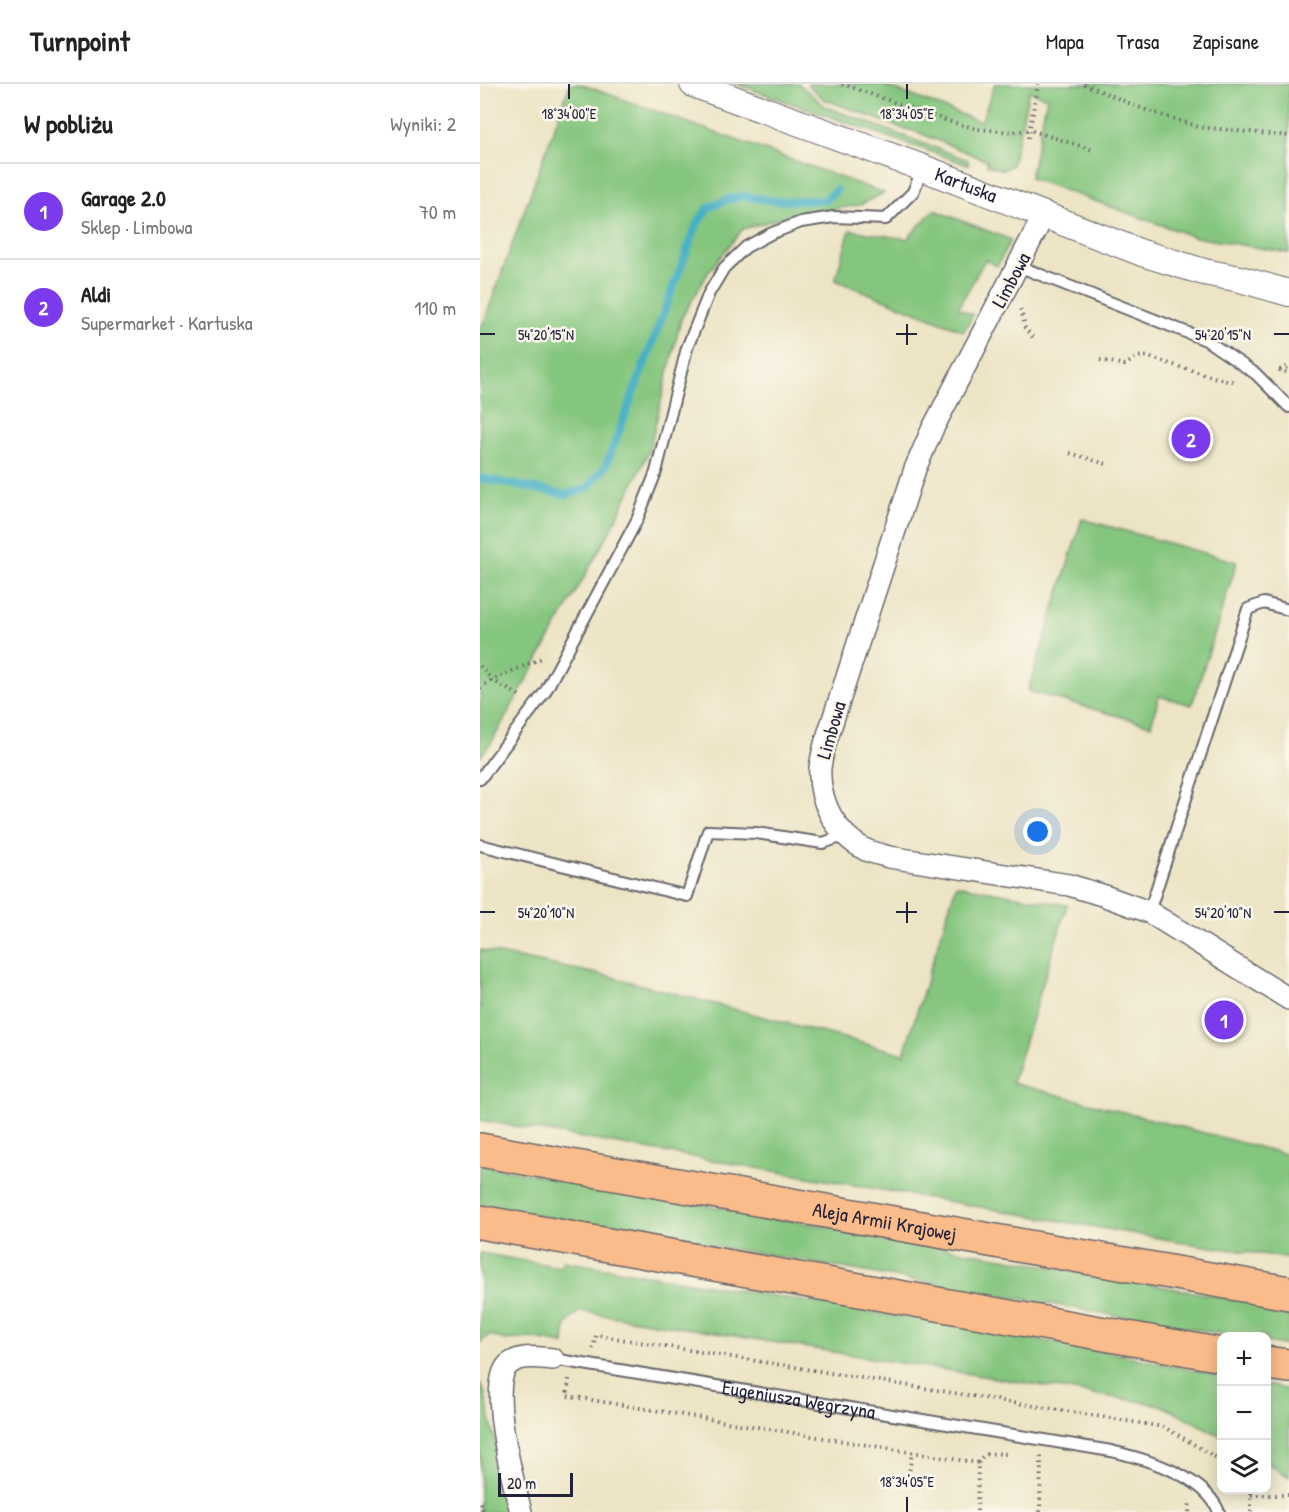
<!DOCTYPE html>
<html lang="pl">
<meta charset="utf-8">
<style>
:root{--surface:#fff;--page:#f6f6f6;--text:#222;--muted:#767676;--line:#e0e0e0;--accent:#7c3aed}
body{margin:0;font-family:"Patrick Hand",sans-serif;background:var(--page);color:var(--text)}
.controls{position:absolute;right:18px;bottom:18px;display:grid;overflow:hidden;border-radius:12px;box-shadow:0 3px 15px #0003}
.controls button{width:54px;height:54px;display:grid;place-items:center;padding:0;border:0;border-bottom:2px solid var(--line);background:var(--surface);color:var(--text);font:30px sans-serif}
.scale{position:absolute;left:18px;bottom:15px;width:75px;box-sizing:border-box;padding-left:6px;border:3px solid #22223b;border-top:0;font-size:16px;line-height:21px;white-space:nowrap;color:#22223b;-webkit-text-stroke:4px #fbf7ec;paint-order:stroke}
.you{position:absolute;left:558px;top:748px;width:21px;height:21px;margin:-15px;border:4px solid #fff;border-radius:50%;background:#1a73e8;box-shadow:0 0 0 9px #1a73e833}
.badge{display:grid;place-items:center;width:39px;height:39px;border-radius:50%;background:var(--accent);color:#fff;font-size:20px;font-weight:700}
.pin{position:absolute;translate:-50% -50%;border:3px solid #fff;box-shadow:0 2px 6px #0006}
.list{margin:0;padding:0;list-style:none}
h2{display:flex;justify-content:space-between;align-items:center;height:78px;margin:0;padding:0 24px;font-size:26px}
h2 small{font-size:20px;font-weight:400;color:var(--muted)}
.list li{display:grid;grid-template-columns:39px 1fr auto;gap:18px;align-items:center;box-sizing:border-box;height:96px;padding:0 24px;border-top:2px solid var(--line)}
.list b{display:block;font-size:22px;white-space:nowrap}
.list p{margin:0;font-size:20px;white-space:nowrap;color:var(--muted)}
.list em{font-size:20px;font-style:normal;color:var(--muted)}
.icon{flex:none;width:33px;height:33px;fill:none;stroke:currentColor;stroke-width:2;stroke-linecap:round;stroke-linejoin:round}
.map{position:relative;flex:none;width:809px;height:1428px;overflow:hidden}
header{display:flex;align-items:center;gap:36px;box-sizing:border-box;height:84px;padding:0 30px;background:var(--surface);border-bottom:2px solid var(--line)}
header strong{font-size:28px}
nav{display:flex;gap:33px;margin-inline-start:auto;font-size:21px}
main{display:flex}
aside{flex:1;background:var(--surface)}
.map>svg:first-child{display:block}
.green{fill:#85c67e;stroke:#54745c;stroke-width:1.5}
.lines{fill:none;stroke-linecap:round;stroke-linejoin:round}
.stream{stroke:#45afc4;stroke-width:8}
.service-casing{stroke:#69666b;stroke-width:14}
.minor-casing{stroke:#69666b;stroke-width:24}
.tertiary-casing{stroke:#69666b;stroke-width:28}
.primary-casing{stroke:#69666b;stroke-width:36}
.path{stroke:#69666b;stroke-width:4;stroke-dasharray:1.5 4.5;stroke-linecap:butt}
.service{stroke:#fff;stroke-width:10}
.minor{stroke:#fff;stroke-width:21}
.tertiary{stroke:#fff;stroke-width:26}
.primary{stroke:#fabc8b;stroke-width:33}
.ticks{fill:none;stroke:#22223b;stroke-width:2}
.labels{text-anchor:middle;stroke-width:5;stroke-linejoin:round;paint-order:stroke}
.street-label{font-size:20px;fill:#22223b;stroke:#fbf7ec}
.ticks-label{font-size:15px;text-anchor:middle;fill:#22223b;stroke:#fbf7ec;stroke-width:5;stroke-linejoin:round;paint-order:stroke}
</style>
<header>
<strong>Turnpoint</strong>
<nav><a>Mapa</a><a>Trasa</a><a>Zapisane</a></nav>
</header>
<main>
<aside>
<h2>W pobliżu<small>Wyniki: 2</small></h2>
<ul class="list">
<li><span class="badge">1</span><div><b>Garage 2.0</b><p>Sklep · Limbowa</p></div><em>70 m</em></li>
<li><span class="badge">2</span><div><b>Aldi</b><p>Supermarket · Kartuska</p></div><em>110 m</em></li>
</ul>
</aside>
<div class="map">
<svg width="809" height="1428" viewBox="0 0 809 1428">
<rect width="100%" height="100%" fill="#fbf7ec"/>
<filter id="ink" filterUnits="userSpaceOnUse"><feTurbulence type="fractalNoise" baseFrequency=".0167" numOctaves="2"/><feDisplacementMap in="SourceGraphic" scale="12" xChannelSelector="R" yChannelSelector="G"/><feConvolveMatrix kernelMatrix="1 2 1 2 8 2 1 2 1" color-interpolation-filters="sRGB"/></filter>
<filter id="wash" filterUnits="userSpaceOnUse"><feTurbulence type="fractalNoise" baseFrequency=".008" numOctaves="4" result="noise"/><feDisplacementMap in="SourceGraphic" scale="24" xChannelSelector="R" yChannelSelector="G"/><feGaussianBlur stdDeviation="1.35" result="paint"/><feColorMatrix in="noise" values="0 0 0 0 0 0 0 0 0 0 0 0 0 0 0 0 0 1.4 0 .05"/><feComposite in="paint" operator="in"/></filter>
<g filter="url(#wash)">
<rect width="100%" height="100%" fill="#ede4c5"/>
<g class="green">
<polygon points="90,0 100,0 404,109 380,121 303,133 263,145 229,187 201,235 169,367 134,440 11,659 0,673 0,242 4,238"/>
<polygon points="256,0 319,0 346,23 488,76 489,81"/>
<polygon points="327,0 401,0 501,38 515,0 809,0 809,169 715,153 550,94 567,14 549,7 532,81 523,86 507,81 508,77 437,48 421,44 344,15"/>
<polygon points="454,126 531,156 517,182 505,176 478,224 493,231 484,247 355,196 370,146 427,155"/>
<polygon points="602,435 757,478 712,621 679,612 671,641 548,607"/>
<polygon points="476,801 587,821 532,999 809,1071 809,1174 725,1162 0,1036 0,866 128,892 424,970"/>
<polygon points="0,1081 809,1225 809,1262 787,1258 786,1252 755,1252 0,1121"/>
<polygon points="0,1169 80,1183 83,1177 614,1265 741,1292 741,1352 681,1321 100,1227 86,1240 84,1260 50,1254 25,1256 10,1251 0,1259"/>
<polygon points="0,1298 4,1307 31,1428 0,1428"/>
<polygon points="787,1301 809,1306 809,1393 787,1379"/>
</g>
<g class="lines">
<polyline class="stream" points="0,394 86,411 107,404 126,382 217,140 228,124 246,116 262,112 296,117 345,116 356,106"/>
</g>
</g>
<g filter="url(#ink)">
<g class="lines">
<g class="service-casing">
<g id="service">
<polyline points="538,182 726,256 776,290 809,323"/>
<polyline points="0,695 65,608 157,436 176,388 207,264 229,209 244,184 266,163 290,150 321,138 354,133 406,135 433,108 443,84"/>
<polyline points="0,761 207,812 228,747 276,749 343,759 366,751"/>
<polyline points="669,828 768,525 784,519 809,526"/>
<path id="s1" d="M73,1275L631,1367C666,1375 725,1392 739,1428"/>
</g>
</g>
<g class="minor-casing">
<g id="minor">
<path d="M564,131L452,346L435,385L345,660C343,668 341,676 340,684C338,717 356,751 386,766C393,769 402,771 409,773L589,801L622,811L669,828L809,915"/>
<path d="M41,1428C34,1401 7,1301 28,1281C40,1270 59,1274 73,1275"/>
</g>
</g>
<g class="tertiary-casing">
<g id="tertiary">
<path id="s2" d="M213,0L443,84L662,169L724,188L760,195L809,209"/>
</g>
</g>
<g class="primary-casing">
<g id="primary">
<path id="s3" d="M0,1066L809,1209"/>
<polyline points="0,1138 742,1271"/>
<polyline points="786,1279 809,1282"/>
</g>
</g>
<g class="path">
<polyline points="362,0 468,37 498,45 532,48 550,46 613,66"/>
<polyline points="604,0 663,25 719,43 809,52"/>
<polyline points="548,54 558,0"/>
<polyline points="541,225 545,244 554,255"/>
<polyline points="620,276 645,281 657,273 664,272 747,297 754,297"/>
<polyline points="799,286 809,289"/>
<polyline points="800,286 809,282"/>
<polyline points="590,369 630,381"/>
<polyline points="0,582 12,596 42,613"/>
<polyline points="0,604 12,596 64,573"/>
<polyline points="113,1265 116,1251 684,1343 742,1377"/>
<polyline points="89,1295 87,1312 498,1379 497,1428"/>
<path d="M498,1379C504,1366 516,1370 528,1370"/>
<polyline points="428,1398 432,1368"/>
<polyline points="771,1411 809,1411"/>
<polyline points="0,1419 4,1428"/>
<polyline points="560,1428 561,1372"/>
<polyline points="709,1428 710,1416"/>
<polyline points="771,1428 771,1406"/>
</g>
<use href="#service" class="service"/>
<use href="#minor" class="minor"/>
<use href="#tertiary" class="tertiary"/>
<use href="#primary" class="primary"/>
</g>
</g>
<path class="ticks" d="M89,0V15M427,0V15M427,240V261M0,250H15M416,250H437M794,250H809M427,818V839M0,828H15M416,828H437M794,828H809M427,1413V1428"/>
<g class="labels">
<g class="street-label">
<text dy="7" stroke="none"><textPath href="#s2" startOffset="291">Kartuska</textPath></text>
<text transform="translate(531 196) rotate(-62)" y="7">Limbowa</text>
<text transform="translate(351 646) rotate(-74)" y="7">Limbowa</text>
<text dy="7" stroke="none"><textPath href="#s3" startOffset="411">Aleja Armii Krajowej</textPath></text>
<text dy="7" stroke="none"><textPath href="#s1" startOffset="249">Eugeniusza Węgrzyna</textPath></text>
</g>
</g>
<g class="ticks-label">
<text x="89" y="35">18°34'00"E</text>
<text x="427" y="35">18°34'05"E</text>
<text x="66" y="256">54°20'15"N</text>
<text x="743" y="256">54°20'15"N</text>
<text x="66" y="834">54°20'10"N</text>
<text x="743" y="834">54°20'10"N</text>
<text x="427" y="1403">18°34'05"E</text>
</g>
</svg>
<div class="controls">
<button>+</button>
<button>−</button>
<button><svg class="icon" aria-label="layers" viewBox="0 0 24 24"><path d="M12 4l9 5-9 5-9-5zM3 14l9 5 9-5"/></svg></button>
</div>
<div class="scale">20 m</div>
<div class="you"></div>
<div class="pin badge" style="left:744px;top:936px">1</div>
<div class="pin badge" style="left:711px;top:355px">2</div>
</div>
</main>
